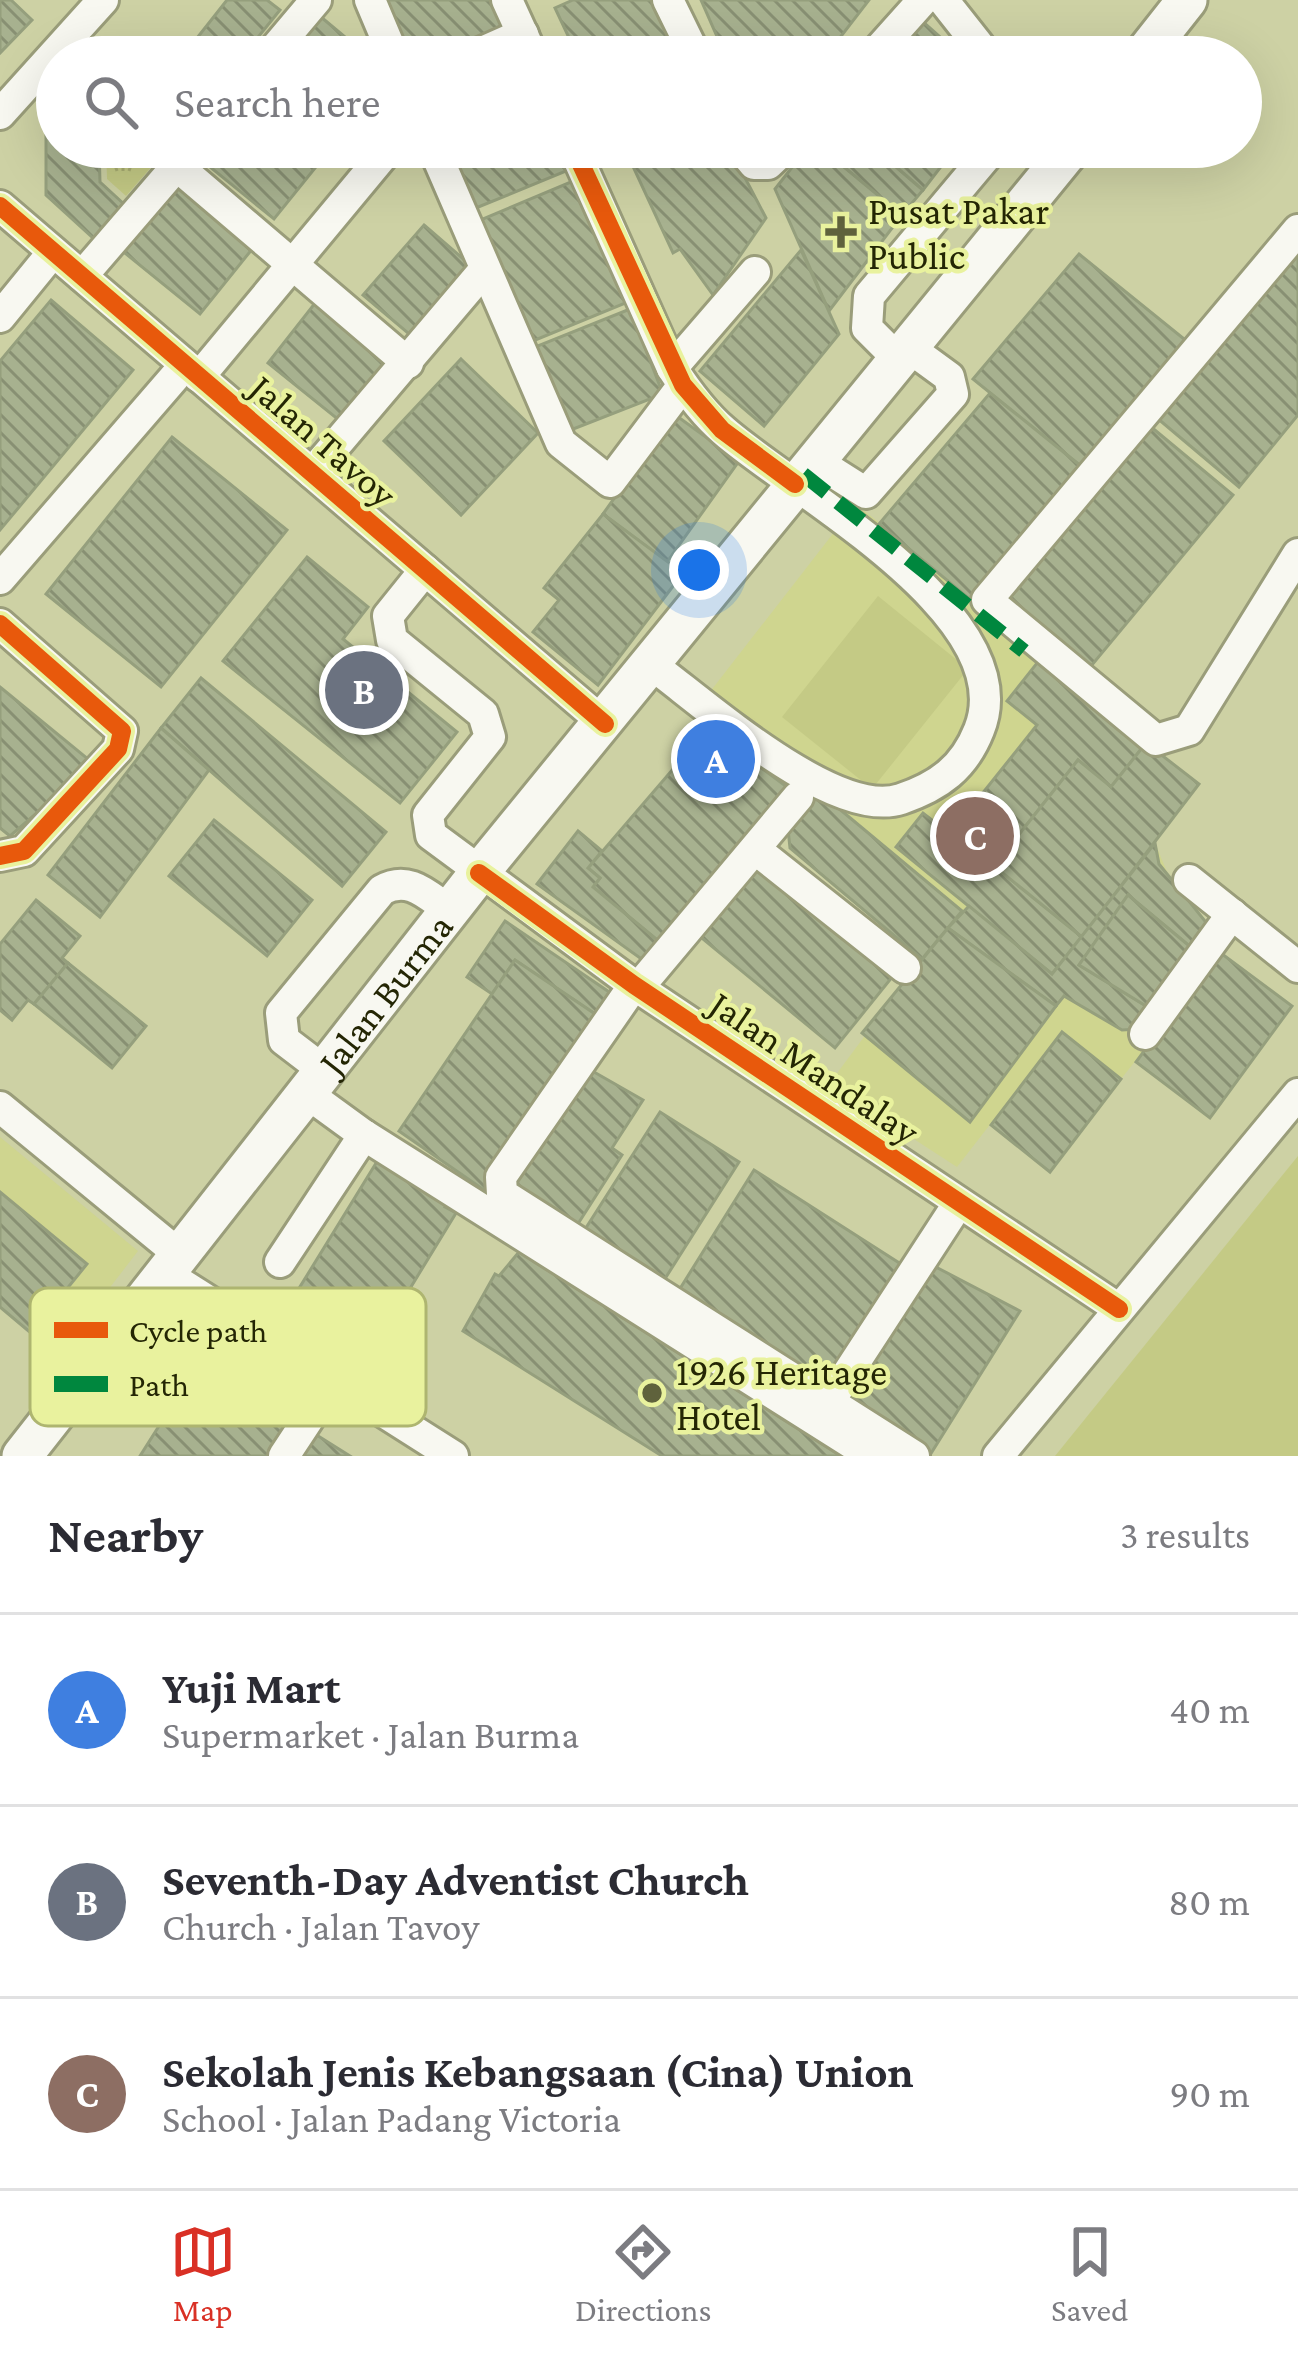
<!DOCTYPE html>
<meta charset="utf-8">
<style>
:root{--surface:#fff;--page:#f7f7f7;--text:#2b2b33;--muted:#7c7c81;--line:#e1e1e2;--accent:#d93025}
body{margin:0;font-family:"Crimson Pro",serif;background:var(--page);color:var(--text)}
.you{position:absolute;left:699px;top:570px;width:42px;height:42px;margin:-30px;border:9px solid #fff;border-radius:50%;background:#1a73e8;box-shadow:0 0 0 18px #1a73e833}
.badge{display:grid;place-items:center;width:78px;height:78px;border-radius:50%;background:var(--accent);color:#fff;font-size:39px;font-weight:700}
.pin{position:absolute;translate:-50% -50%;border:6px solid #fff;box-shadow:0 3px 12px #0006}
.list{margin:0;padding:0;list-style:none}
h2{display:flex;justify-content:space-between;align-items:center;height:156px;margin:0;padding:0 48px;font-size:51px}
h2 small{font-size:39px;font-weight:400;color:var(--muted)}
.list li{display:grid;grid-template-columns:78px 1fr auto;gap:36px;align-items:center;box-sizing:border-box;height:192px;padding:0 48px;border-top:3px solid var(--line)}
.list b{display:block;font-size:45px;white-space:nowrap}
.list p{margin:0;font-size:39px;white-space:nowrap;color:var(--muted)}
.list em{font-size:39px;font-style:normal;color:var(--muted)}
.icon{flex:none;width:66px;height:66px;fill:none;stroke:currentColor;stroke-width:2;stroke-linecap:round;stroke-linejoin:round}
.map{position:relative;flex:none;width:1298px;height:1456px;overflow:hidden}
.search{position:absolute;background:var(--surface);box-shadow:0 12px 48px #0002;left:36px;right:36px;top:36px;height:132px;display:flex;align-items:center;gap:30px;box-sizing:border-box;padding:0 42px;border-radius:66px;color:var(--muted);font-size:45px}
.sheet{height:732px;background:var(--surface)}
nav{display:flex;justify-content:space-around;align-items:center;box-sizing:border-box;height:168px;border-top:3px solid var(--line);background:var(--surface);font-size:33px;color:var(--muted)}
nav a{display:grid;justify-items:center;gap:6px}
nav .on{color:var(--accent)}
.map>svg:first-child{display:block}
.built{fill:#cfd58f}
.grass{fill:url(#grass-tufts)}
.pitch{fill:#c4ca85}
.building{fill:url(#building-back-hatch);stroke:#959f7d;stroke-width:3}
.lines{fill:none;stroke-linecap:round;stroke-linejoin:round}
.minor-casing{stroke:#9a9d7a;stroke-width:36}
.major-casing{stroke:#9a9d7a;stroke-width:45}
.minor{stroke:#f8f8f1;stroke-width:30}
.major{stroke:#f8f8f1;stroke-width:39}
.quiet{stroke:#00873e;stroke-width:15;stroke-dasharray:30 15;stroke-linecap:butt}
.cycleway-casing{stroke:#e9f29e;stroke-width:26}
.cycleway{stroke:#e8590c;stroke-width:18}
.poi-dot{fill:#5f623c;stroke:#e9f29e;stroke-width:4.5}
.labels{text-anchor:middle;stroke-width:9;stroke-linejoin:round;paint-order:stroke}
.poi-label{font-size:39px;fill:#242604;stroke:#e9f29e;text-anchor:start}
.street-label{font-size:39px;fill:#242604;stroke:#e9f29e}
.key{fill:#e9f29e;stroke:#aeb570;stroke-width:3}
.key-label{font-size:33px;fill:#242604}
</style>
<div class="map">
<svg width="1298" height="1456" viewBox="0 0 1298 1456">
<defs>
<pattern id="grass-tufts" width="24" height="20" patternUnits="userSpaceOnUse" patternTransform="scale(3)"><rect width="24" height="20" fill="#c4ca85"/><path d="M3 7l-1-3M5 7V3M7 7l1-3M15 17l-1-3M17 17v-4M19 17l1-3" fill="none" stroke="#a8ad71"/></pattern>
<pattern id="building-back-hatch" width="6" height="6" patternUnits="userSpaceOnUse" patternTransform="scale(3)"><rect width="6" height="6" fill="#a7b18f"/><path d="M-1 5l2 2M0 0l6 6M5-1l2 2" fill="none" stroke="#889073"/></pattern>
</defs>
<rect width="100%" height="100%" fill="#cdd1a4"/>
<g class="built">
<polygon points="856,504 1199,784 1155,843 1170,879 1152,1040 1121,1079 1061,1033 957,1167 829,1084 922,959 790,848 788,829 809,803 692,715"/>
<polygon points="0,1137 138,1251 58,1355 0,1307"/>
</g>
<polygon class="grass" points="106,147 164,147 167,149 126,196 107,179"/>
<g class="pitch">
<polygon points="878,596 968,669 872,789 782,717"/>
<polygon points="1298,1156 1298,1456 1055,1456"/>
</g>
<g class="building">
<polygon points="0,0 11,0 32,20 0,53"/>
<polygon points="227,0 267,0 280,10 242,57 182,57"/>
<polygon points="378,0 494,0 510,37 461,57 401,57"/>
<polygon points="573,0 654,0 682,57 578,57 555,8"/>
<polygon points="701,0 869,0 825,57 726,57"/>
<polygon points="321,17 369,57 289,57"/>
<polygon points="920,19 957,52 958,57 887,57"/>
<polygon points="57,103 57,147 99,147 100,182 125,205 94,239 46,195 46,114"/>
<polygon points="216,147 332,147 274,219 204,162"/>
<polygon points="446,147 562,147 571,169 471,210"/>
<polygon points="624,147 729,147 766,218 713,295 680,249 673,253"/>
<polygon points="808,147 820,147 902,215 829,311 775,189"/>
<polygon points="820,147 873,147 923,190 902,215"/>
<polygon points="873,147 956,147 923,190"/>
<polygon points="178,178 257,243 200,314 120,249"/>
<polygon points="578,179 628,302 528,343 478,221"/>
<polygon points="424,225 475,269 415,339 363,295"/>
<polygon points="1298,246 1298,415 1239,487 1157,418"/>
<polygon points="801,250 839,334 764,426 700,371"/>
<polygon points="1079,254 1189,343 1082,467 973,379"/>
<polygon points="319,298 397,360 345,425 268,363"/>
<polygon points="51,300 133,370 0,530 0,361"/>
<polygon points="630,309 663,394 563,433 530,349"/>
<polygon points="461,359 538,433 461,515 384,441"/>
<polygon points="990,393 1082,467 972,601 879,524"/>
<polygon points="674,414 739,461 667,562 603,514"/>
<polygon points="1150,426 1233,495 1087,671 1005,602"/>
<polygon points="172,437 287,530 161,687 46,594"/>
<polygon points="603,514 683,573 598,685 533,632 559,600 544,588"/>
<polygon points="307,557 368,607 343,639 457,732 400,803 223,661"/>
<polygon points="1041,658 1146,743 1111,787 1078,760 994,866 1082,937 1052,974 896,847 923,813 950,834 1037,725 1007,701"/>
<polygon points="201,678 386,832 342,886 161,728"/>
<polygon points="0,687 94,764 10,836 0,828"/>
<polygon points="161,728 209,770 100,917 48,875"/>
<polygon points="704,733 717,742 721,738 791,790 662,944 593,887 600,878 588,868"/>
<polygon points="1146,743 1199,784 1082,937 994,866 1078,760 1111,787"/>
<polygon points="819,792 962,911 922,959 790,848 788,829"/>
<polygon points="214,820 312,900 267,956 169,876"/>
<polygon points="578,831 602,851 588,868 600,878 593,887 662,944 647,963 537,884"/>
<polygon points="1155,843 1159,864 1209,926 1193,949 1128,895 1079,965 1151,1009 1138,1029 1122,1030 1064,996 1056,1006 948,928 969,906 1052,974"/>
<polygon points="756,863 893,976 835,1048 697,934"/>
<polygon points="1128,895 1193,949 1151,1009 1079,965"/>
<polygon points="36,900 80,936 62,958 68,963 34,1004 28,1000 12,1020 0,1010 0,944"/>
<polygon points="505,921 615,996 601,1018 515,960 492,994 467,977"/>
<polygon points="948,928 1056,1006 970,1122 862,1033"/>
<polygon points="1218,951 1292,1006 1210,1118 1136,1062"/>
<polygon points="515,960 601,1018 484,1190 399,1131"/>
<polygon points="68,963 146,1026 112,1068 34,1004"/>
<polygon points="1062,1032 1121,1079 1050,1172 991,1125"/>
<polygon points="587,1068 643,1100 612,1148 622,1155 574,1230 518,1195 515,1176"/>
<polygon points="660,1112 739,1162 661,1285 582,1234"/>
<polygon points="381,1155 450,1199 445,1207 456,1213 378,1341 300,1298 304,1293 298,1290"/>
<polygon points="754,1170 904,1266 833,1380 816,1384 676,1295"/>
<polygon points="0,1192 87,1264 31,1333 0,1307"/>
<polygon points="519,1252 841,1456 662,1456 463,1331 495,1274 499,1276"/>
<polygon points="932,1265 1020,1311 930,1455 853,1406 853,1392"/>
<polygon points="209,1347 225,1357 230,1349 312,1401 278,1456 140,1456"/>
<polygon points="315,1434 350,1456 302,1456"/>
</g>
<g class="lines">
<g class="minor-casing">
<g id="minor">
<polyline points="370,0 394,57"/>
<polyline points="507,0 533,57"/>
<polyline points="668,0 696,57"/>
<polyline points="943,0 988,57"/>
<polyline points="268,57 316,0"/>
<polyline points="471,57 523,34"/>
<polyline points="872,57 923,0"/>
<polyline points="0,114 103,0"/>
<polyline points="433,147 561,443 610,482 683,385"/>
<path d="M573,147L672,368C687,391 703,413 724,431C796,494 1025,616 979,730C964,768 939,786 901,799C835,821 705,704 652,665"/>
<polyline points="740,147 754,164 768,164 786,147"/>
<polyline points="177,166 408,363"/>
<polyline points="0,206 605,724"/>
<polyline points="1298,230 987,600 1156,740 1189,730 1298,554"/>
<polyline points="82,276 193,147"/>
<polyline points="0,317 53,252"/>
<polyline points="898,359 867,328 869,296 994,147"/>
<polyline points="672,368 755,272"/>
<polyline points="199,377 390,147"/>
<polyline points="814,460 866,493 953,394 949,377 908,347"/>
<polyline points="312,473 485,269"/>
<polyline points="425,570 388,616 392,640 483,714 490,737 428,815 431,835 634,985 1119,1309"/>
<polyline points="0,579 185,365"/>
<polyline points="0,624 122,731 118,749 24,851 0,856"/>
<polyline points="755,849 905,968"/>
<polyline points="1189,880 1298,967"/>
<polyline points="634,985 501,1177 502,1194 914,1456"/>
<polyline points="638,988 798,797"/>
<polyline points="1145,1034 1232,914"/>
<path d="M322,1069L284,1040L281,1013L382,890C409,875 427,895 449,910"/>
<polyline points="305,1092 364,1135 872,1456"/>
<polyline points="0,1107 180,1255"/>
<polyline points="280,1262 364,1135"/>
<polyline points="166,1274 453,1456"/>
<polyline points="829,1402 958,1204"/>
<polyline points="284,1456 334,1380"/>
<polyline points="998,1456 1298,1094"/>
</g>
</g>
<g class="major-casing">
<g id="major">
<polyline points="1142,57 1187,0"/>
<path id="s1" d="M22,1456L479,873L1072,147"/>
</g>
</g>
<use href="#minor" class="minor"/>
<use href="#major" class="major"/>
<polyline class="quiet" points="803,474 1024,651"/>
<g class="cycleway-casing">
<g id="cycleway">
<polyline points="573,147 683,385 722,430 795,484"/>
<polyline points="0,206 605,724"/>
<polyline points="0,624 122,731 118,749 24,851 0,856"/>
<polyline points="479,873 634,985 1119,1309"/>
</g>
</g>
<use href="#cycleway" class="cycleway"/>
</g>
<g class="poi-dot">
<path d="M835 214h12v12h12v12h-12v12h-12v-12h-12v-12h12z"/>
<circle cx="652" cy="1393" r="12"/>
</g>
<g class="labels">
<g class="poi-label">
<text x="868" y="224">Pusat Pakar<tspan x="868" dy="45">Public</tspan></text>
<text x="676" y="1385">1926 Heritage<tspan x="676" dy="45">Hotel</tspan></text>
</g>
<g class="street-label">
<text transform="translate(324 440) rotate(41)" y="14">Jalan Tavoy</text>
<text dy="14" stroke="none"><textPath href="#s1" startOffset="588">Jalan Burma</textPath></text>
<text transform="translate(815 1067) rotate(34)" y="14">Jalan Mandalay</text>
</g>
</g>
<rect x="30" y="1288" width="396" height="138" rx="18" class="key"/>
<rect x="54" y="1322" width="54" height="16" fill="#e8590c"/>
<rect x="54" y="1376" width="54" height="16" fill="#00873e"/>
<g class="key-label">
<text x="129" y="1342">Cycle path</text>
<text x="129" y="1396">Path</text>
</g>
</svg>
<div class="you"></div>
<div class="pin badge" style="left:716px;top:759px;background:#3f7fe0">A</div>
<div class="pin badge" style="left:364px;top:690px;background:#6b7280">B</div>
<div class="pin badge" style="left:975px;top:836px;background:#8d6e63">C</div>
<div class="search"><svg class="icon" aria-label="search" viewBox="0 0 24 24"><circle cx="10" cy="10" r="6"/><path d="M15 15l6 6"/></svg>Search here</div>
</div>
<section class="sheet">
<h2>Nearby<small>3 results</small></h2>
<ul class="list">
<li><span class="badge" style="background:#3f7fe0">A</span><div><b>Yuji Mart</b><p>Supermarket · Jalan Burma</p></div><em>40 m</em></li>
<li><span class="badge" style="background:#6b7280">B</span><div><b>Seventh-Day Adventist Church</b><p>Church · Jalan Tavoy</p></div><em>80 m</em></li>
<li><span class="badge" style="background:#8d6e63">C</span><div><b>Sekolah Jenis Kebangsaan (Cina) Union</b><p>School · Jalan Padang Victoria</p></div><em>90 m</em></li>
</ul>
</section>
<nav>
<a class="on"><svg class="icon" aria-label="map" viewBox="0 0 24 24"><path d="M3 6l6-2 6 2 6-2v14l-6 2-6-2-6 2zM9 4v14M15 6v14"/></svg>Map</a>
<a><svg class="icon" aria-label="directions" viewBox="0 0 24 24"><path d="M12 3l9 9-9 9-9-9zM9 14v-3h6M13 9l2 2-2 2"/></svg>Directions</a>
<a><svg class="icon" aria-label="saved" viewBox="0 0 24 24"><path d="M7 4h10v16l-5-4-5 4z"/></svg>Saved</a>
</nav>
